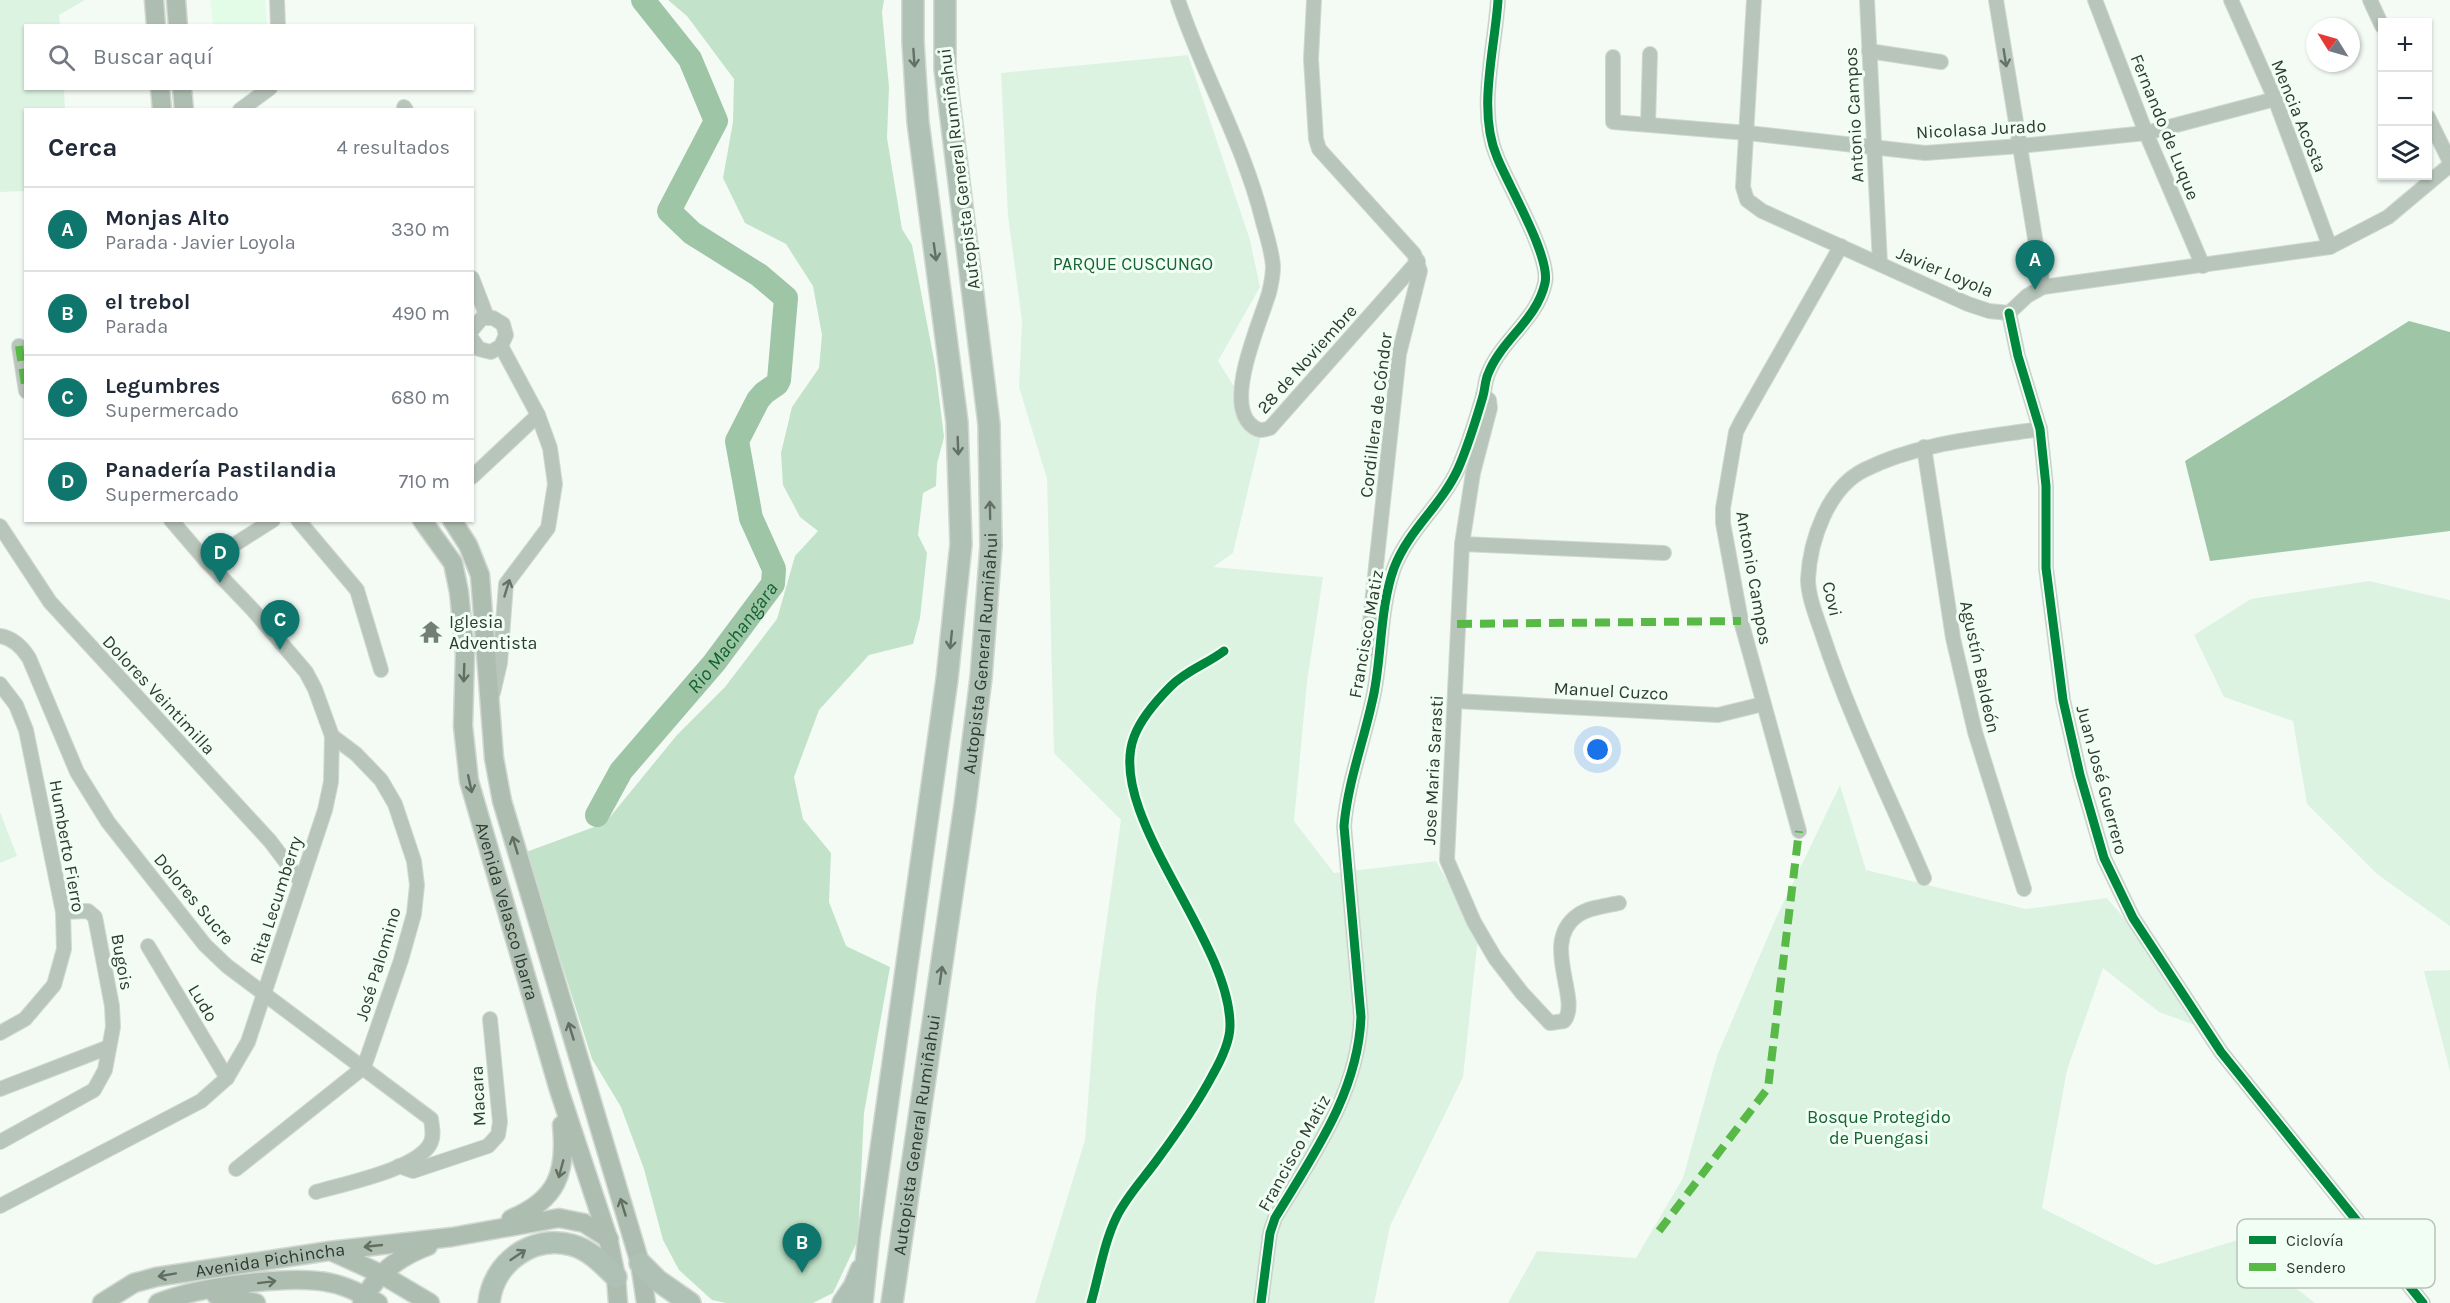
<!DOCTYPE html>
<html lang="es">
<meta charset="utf-8">
<style>
:root{--surface:#fff;--page:#f6f6f7;--text:#1f2937;--muted:#747a83;--line:#e0e1e3;--accent:#0f766e}
body{margin:0;font-family:Karla,sans-serif;background:var(--page);color:var(--text)}
.controls{position:absolute;right:18px;top:18px;display:grid;overflow:hidden;border-radius:0px;box-shadow:0 2px 4px #0004}
.controls button{width:54px;height:54px;display:grid;place-items:center;padding:0;border:0;border-bottom:2px solid var(--line);background:var(--surface);color:var(--text);font:30px sans-serif}
.compass{position:absolute;left:2306px;top:18px;width:54px;height:54px;border-radius:50%;background:var(--surface);box-shadow:0 2px 4px #0004;rotate:307deg}
.you{position:absolute;left:1598px;top:750px;width:21px;height:21px;margin:-15px;border:4px solid #fff;border-radius:50%;background:#1a73e8;box-shadow:0 0 0 9px #1a73e833}
.badge{display:grid;place-items:center;width:39px;height:39px;border-radius:50%;background:var(--accent);color:#fff;font-size:20px;font-weight:700}
.pin{position:absolute;translate:-50% -50px;filter:drop-shadow(0 2px 3px #0008)}
.pin::after{content:'';position:absolute;top:32px;width:21px;height:18px;background:inherit;clip-path:polygon(0 0,100% 0,50% 100%)}
.list{margin:0;padding:0;list-style:none}
h2{display:flex;justify-content:space-between;align-items:center;height:78px;margin:0;padding:0 24px;font-size:26px}
h2 small{font-size:20px;font-weight:400;color:var(--muted)}
.list li{display:grid;grid-template-columns:39px 1fr auto;gap:18px;align-items:center;box-sizing:border-box;height:84px;padding:0 24px;border-top:2px solid var(--line)}
.list b{display:block;font-size:22px;white-space:nowrap}
.list p{margin:0;font-size:20px;white-space:nowrap;color:var(--muted)}
.list em{font-size:20px;font-style:normal;color:var(--muted)}
.icon{flex:none;width:33px;height:33px;fill:none;stroke:currentColor;stroke-width:2;stroke-linecap:round;stroke-linejoin:round}
.map{position:relative;flex:none;width:2450px;height:1303px;overflow:hidden}
.search{position:absolute;background:var(--surface);box-shadow:0 2px 4px #0004;left:24px;top:24px;width:450px;height:66px;display:flex;align-items:center;gap:15px;box-sizing:border-box;padding:0 21px;border-radius:0px;color:var(--muted);font-size:22px}
.panel{position:absolute;background:var(--surface);box-shadow:0 2px 4px #0004;left:24px;top:108px;width:450px;height:414px;border-radius:0px}
.map>svg:first-child{display:block}
.built{fill:#e2fce7}
.green{fill:#ddf3e1}
.forest{fill:#c2e3c9}
.water{fill:#9fc5a7}
.lines{fill:none;stroke-linecap:round;stroke-linejoin:round}
.river{stroke:#9fc5a7;stroke-width:24}
.minor-casing{stroke:#d1d8d2;stroke-width:16}
.major-casing{stroke:#d1d8d2;stroke-width:21}
.highway-casing{stroke:#d1d8d2;stroke-width:24}
.minor{stroke:#b8c5ba;stroke-width:14}
.major{stroke:#adbeb0;stroke-width:18}
.highway{stroke:#afc0b4;stroke-width:21}
.quiet{stroke:#58b947;stroke-width:8;stroke-dasharray:15 8;stroke-linecap:butt}
.cycleway-casing{stroke:#f1fef3;stroke-width:13}
.cycleway{stroke:#00873e;stroke-width:9}
.oneway{stroke:#627065}
.oneway2{stroke:#657267}
.oneway3{stroke:#616f63}
.labels{text-anchor:middle;stroke-width:6;stroke-linejoin:round;paint-order:stroke}
.street-label{font-size:18px;fill:#2e3b30;stroke:#f1fef3}
.park-label{font-size:18px;fill:#126431;stroke:#f1fef3}
.poi-label{font-size:18px;fill:#2e3b30;stroke:#f1fef3;text-anchor:start}
.water-label{font-size:20px;font-style:italic;fill:#106330;stroke:#f1fef3}
.key{fill:#f1fef3;stroke:#b6c4b8;stroke-width:1.5}
.key-label{font-size:16px;fill:#2e3b30}
</style>
<div class="map">
<svg width="2450" height="1303" viewBox="0 0 2450 1303">
<rect width="100%" height="100%" fill="#f4fbf5"/>
<polygon class="built" points="210,0 265,0 267,25 213,25"/>
<g class="green">
<polygon points="0,0 85,0 59,15 60,25 26,26 26,88 64,89 65,109 26,110 25,191 0,192"/>
<polygon points="1188,55 1250,240 1260,287 1218,361 1262,431 1233,553 1213,567 1323,577 1307,682 1294,821 1334,873 1436,861 1478,937 1463,1077 1390,1226 1374,1303 1035,1303 1085,1140 1096,996 1121,820 1054,753 1047,479 1019,387 1022,321 1008,216 1001,73"/>
<polygon points="2369,581 2450,600 2450,926 2377,874 2307,804 2293,721 2224,697 2194,635 2251,599"/>
<polygon points="1840,785 1866,870 2026,909 2107,898 2150,949 2203,1028 2159,1012 2103,968 2067,1070 2042,1208 2156,1265 2267,1231 2293,1286 2315,1303 1508,1303 1537,1251 1636,1258 1683,1178 1717,1056 1775,920"/>
<polygon points="0,812 17,856 0,863"/>
<polygon points="2450,970 2450,1071 2424,971"/>
</g>
<polygon class="forest" points="668,0 884,0 882,12 889,87 887,138 902,229 912,245 935,365 944,437 937,464 936,486 923,493 918,535 927,553 920,618 913,644 869,655 819,710 794,777 803,819 831,853 829,902 846,946 890,967 864,1113 858,1240 833,1293 813,1303 726,1303 712,1300 679,1270 663,1240 644,1169 621,1107 592,1059 526,852 605,823 677,735 725,687 777,619 795,556 818,531 800,517 783,485 781,453 792,407 819,368 822,335 813,286 786,244 745,223 723,178 733,122 734,79 687,16"/>
<polygon class="water" points="2409,321 2450,332 2450,531 2210,561 2185,461"/>
<g class="lines">
<path class="river" id="s1" d="M597,815L621,771L714,663L773,584L774,569L751,518L737,441L758,400L764,393L777,384L779,380L786,298L759,275L692,233L669,211L716,121L690,59L643,0"/>
<g class="minor-casing">
<g id="minor">
<polyline points="277,0 278,26"/>
<path d="M1178,0C1203,75 1244,144 1263,222C1267,236 1272,252 1273,266C1273,275 1271,285 1269,293C1260,323 1225,399 1250,424C1257,431 1262,431 1270,428L1418,261"/>
<polyline points="1314,0 1311,59 1316,139 1319,149 1414,254 1420,271 1399,354 1369,631 1372,648 1379,654"/>
<polyline points="1754,0 1743,187 1747,200 1762,211 1968,304 1989,311 2009,313"/>
<polyline points="1867,0 1880,264"/>
<polyline points="1996,0 2043,287"/>
<polyline points="2095,0 2146,133 2203,266"/>
<polyline points="2231,0 2275,99 2330,247"/>
<polyline points="2370,0 2382,26"/>
<polyline points="1869,51 1941,62"/>
<polyline points="1613,57 1613,122 1748,133 1925,153 2020,146 2146,133 2275,99"/>
<polyline points="404,107 406,110"/>
<polyline points="240,110 270,88"/>
<polyline points="2428,117 2450,162"/>
<polyline points="1648,124 1650,54"/>
<polyline points="472,278 487,317"/>
<polyline points="2009,313 2018,356 2040,429 2046,486 2046,568 2063,700 2080,775 2104,858 2133,918 2221,1052 2423,1303"/>
<polyline points="2009,313 2027,296 2043,287 2330,247 2388,217 2450,165"/>
<polyline points="472,330 482,318 493,318 503,324 506,335 501,346 491,352 479,349 472,339"/>
<polyline points="19,346 26,391"/>
<path d="M1483,395L1489,400L1490,408L1473,473L1462,544L1447,860L1474,922L1495,958L1522,993L1550,1023L1564,1021C1582,1000 1539,942 1578,915C1589,907 1606,906 1619,903"/>
<polyline points="1924,447 1953,638 1975,732 2024,889"/>
<polyline points="472,477 538,415"/>
<polyline points="298,520 357,590 381,670"/>
<polyline points="0,526 50,602 270,841 301,882"/>
<polyline points="1462,544 1664,553"/>
<polyline points="207,562 273,520"/>
<path d="M0,636C13,638 22,647 29,658L77,772L108,822L205,945L227,966L431,1119C432,1127 434,1135 431,1142C420,1169 343,1184 316,1192"/>
<polyline points="0,684 16,705 26,730 63,912 64,949 54,985 25,1019 0,1033"/>
<polyline points="493,693 500,663 506,584 548,528 555,484 550,448 538,415 501,346"/>
<polyline points="1455,701 1718,715 1763,704"/>
<polyline points="1799,831 1741,621 1723,523 1723,508 1736,432 1741,422 1841,246"/>
<path d="M1924,878C1890,798 1850,718 1823,636C1817,618 1808,597 1808,579C1810,540 1828,488 1864,470C1918,443 1980,438 2040,429"/>
<polyline points="148,946 227,1078"/>
<polyline points="0,1089 109,1047"/>
<polyline points="0,1142 94,1090 105,1070 113,1027 112,1006 95,917 88,911 63,912"/>
<polyline points="399,1166 413,1171 488,1146 498,1135 500,1122 490,1019"/>
<polyline points="236,1169 364,1067 401,960 414,914 417,885 414,861 395,804 381,780 356,754 332,736"/>
<polyline points="0,1206 201,1101 227,1078 248,1042 325,810 331,782 332,736 315,689 306,672 253,610 207,562 171,520"/>
<path d="M1261,1303L1270,1233L1275,1218C1313,1155 1358,1093 1361,1017L1344,826C1348,780 1365,738 1374,693C1382,652 1380,607 1394,568C1409,529 1441,506 1458,469C1468,446 1476,420 1483,396C1485,389 1485,381 1488,374C1501,340 1537,320 1545,283C1551,257 1508,185 1497,157C1477,110 1495,49 1498,0"/>
</g>
</g>
<g class="major-casing">
<g id="major">
<polyline points="154,0 156,26"/>
<polyline points="176,0 178,26"/>
<polyline points="160,88 162,110"/>
<polyline points="182,88 184,110"/>
<path id="s2" d="M422,520L453,563L459,592L465,653L463,726L469,781L559,1090L608,1238L616,1277L618,1303"/>
<polyline points="452,520 468,545 480,575 494,758 502,801 640,1263 646,1303"/>
<path d="M511,1219C557,1200 567,1173 562,1125"/>
<polyline points="333,1252 381,1274 430,1303"/>
<polyline points="216,1295 256,1303"/>
<path id="s3" d="M102,1303L134,1283L156,1277L329,1251L452,1237L559,1218L584,1223L609,1239"/>
<path d="M158,1303C197,1287 291,1274 331,1283C347,1286 364,1295 378,1303"/>
<path d="M362,1303C375,1274 398,1257 428,1246"/>
</g>
</g>
<g class="highway-casing">
<g id="highway">
<polyline points="640,1263 657,1280 690,1303"/>
<path d="M489,1303C493,1263 532,1234 572,1245C590,1250 603,1264 616,1277"/>
<polyline points="843,1303 854,1287 861,1270"/>
<polyline points="862,1303 869,1235 947,679 961,544 957,422 918,122 913,42 913,0"/>
<path id="s4" d="M892,1303L965,805L981,678L991,546L989,424L945,69V0"/>
</g>
</g>
<use href="#minor" class="minor"/>
<use href="#major" class="major"/>
<use href="#highway" class="highway"/>
<g class="quiet">
<polyline points="19,346 26,391"/>
<polyline points="1457,624 1741,621"/>
<polyline points="1659,1231 1768,1088 1799,831"/>
</g>
<g class="cycleway-casing">
<g id="cycleway">
<polyline points="2009,313 2018,356 2040,429 2046,486 2046,568 2063,700 2080,775 2104,858 2133,918 2221,1052 2423,1303"/>
<path d="M1091,1303C1099,1275 1104,1242 1117,1216C1127,1196 1144,1178 1157,1160C1177,1133 1196,1106 1212,1076C1220,1062 1230,1043 1230,1026C1231,940 1105,814 1134,737C1141,718 1157,700 1171,686C1187,670 1207,664 1224,651"/>
<path d="M1261,1303L1270,1233L1275,1218C1313,1155 1358,1093 1361,1017L1344,826C1348,780 1365,738 1374,693C1382,652 1380,607 1394,568C1409,529 1441,506 1458,469C1468,446 1476,420 1483,396C1485,389 1485,381 1488,374C1501,340 1537,320 1545,283C1551,257 1508,185 1497,157C1477,110 1495,49 1498,0"/>
</g>
</g>
<use href="#cycleway" class="cycleway"/>
</g>
<defs><path id="oneway-shaft" d="M-6 0H5M1.5-3L5.5 0L1.5 3" fill="none" stroke-width="1.6" stroke-linecap="round" stroke-linejoin="round" transform="scale(1.5)"/></defs>
<g class="oneway">
<use href="#oneway-shaft" transform="translate(914 58) rotate(86)"/>
<use href="#oneway-shaft" transform="translate(935 252) rotate(82)"/>
<use href="#oneway-shaft" transform="translate(958 446) rotate(88)"/>
<use href="#oneway-shaft" transform="translate(990 510) rotate(-91)"/>
<use href="#oneway-shaft" transform="translate(951 640) rotate(96)"/>
<use href="#oneway-shaft" transform="translate(941 975) rotate(-82)"/>
<use href="#oneway-shaft" transform="translate(518 1255) rotate(-34)"/>
</g>
<g class="oneway2">
<use href="#oneway-shaft" transform="translate(2005 58) rotate(81)"/>
<use href="#oneway-shaft" transform="translate(507 588) rotate(-73)"/>
</g>
<g class="oneway3">
<use href="#oneway-shaft" transform="translate(464 673) rotate(92)"/>
<use href="#oneway-shaft" transform="translate(470 784) rotate(78)"/>
<use href="#oneway-shaft" transform="translate(515 845) rotate(-107)"/>
<use href="#oneway-shaft" transform="translate(571 1031) rotate(-107)"/>
<use href="#oneway-shaft" transform="translate(561 1169) rotate(105)"/>
<use href="#oneway-shaft" transform="translate(623 1207) rotate(-107)"/>
<use href="#oneway-shaft" transform="translate(373 1246) rotate(174)"/>
<use href="#oneway-shaft" transform="translate(167 1275) rotate(170)"/>
<use href="#oneway-shaft" transform="translate(267 1282) rotate(-7)"/>
</g>
<defs>
<g id="temple-bare" transform="scale(1.8)"><path d="M0-6L5-2H3V0L6.5 2.5H4V6H1.5V3h-3V6H-4V2.5H-6.5L-3 0V-2H-5Z" fill="#737e75" stroke="#f1fef3" stroke-width="2.5" paint-order="stroke"/></g>
</defs>
<g fill-rule="evenodd">
<use href="#temple-bare" x="431" y="632"/>
</g>
<g class="labels">
<g class="street-label">
<text transform="translate(1854 115) rotate(-93)" y="6">Antonio Campos</text>
<text transform="translate(2299 116) rotate(68)" y="6">Mencia Acosta</text>
<text transform="translate(2165 127) rotate(68)" y="6">Fernando de Luque</text>
<text transform="translate(1981 129) rotate(-3)" y="6">Nicolasa Jurado</text>
<text transform="translate(959 169) rotate(-97)" y="6">Autopista General Rumiñahui</text>
<text transform="translate(1945 272) rotate(23)" y="6">Javier Loyola</text>
<text transform="translate(1307 359) rotate(-48)" y="6">28 de Noviembre</text>
<text transform="translate(1376 415) rotate(-83)" y="6">Cordillera de Cóndor</text>
<text transform="translate(1754 578) rotate(80)" y="6">Antonio Campos</text>
<text transform="translate(1832 599) rotate(77)" y="6">Covi</text>
<text transform="translate(1366 634) rotate(-80)" y="6">Francisco Matiz</text>
<text dy="6" stroke="none"><textPath href="#s4" startOffset="656">Autopista General Rumiñahui</textPath></text>
<text transform="translate(1980 667) rotate(78)" y="6">Agustín Baldeón</text>
<text transform="translate(1611 691) rotate(3)" y="6">Manuel Cuzco</text>
<text transform="translate(159 695) rotate(47)" y="6">Dolores Veintimilla</text>
<text transform="translate(1433 770) rotate(-87)" y="6">Jose Maria Sarasti</text>
<text transform="translate(2102 780) rotate(75)" y="6">Juan José Guerrero</text>
<text transform="translate(67 846) rotate(80)" y="6">Humberto Fierro</text>
<text transform="translate(194 899) rotate(50)" y="6">Dolores Sucre</text>
<text transform="translate(276 900) rotate(-72)" y="6">Rita Lecumberry</text>
<text dy="6" stroke="none"><textPath href="#s2" startOffset="408">Avenida Velasco Ibarra</textPath></text>
<text transform="translate(122 962) rotate(80)" y="6">Bugois</text>
<text transform="translate(378 964) rotate(-73)" y="6">José Palomino</text>
<text transform="translate(203 1003) rotate(59)" y="6">Ludo</text>
<text transform="translate(478 1096) rotate(-93)" y="6">Macara</text>
<text dy="6" stroke="none"><textPath href="#s4" startOffset="170">Autopista General Rumiñahui</textPath></text>
<text transform="translate(1294 1153) rotate(-61)" y="6">Francisco Matiz</text>
<text dy="6" stroke="none"><textPath href="#s3" startOffset="176">Avenida Pichincha</textPath></text>
</g>
<g class="park-label">
<text x="1133" y="270">PARQUE CUSCUNGO</text>
<text x="1879" y="1123">Bosque Protegido<tspan x="1879" dy="21">de Puengasi</tspan></text>
</g>
<g class="poi-label">
<text x="449" y="628">Iglesia<tspan x="449" dy="21">Adventista</tspan></text>
</g>
<g class="water-label">
<text dy="7" stroke="none"><textPath href="#s1" startOffset="224">Rio Machangara</textPath></text>
</g>
</g>
<rect x="2237" y="1219" width="198" height="69" rx="9" class="key"/>
<rect x="2249" y="1236" width="27" height="8" fill="#00873e"/>
<rect x="2249" y="1263" width="27" height="8" fill="#58b947"/>
<g class="key-label">
<text x="2286" y="1246">Ciclovía</text>
<text x="2286" y="1273">Sendero</text>
</g>
</svg>
<div class="controls">
<button>+</button>
<button>−</button>
<button><svg class="icon" aria-label="layers" viewBox="0 0 24 24"><path d="M12 4l9 5-9 5-9-5zM3 14l9 5 9-5"/></svg></button>
</div>
<svg class="compass" viewBox="-18 -18 36 36"><path d="M0-13l5 13h-10z" fill="#e53935"/><path d="M0 13l5-13h-10z" fill="#747a83"/></svg>
<div class="you"></div>
<div class="pin badge" style="left:2035px;top:290px">A</div>
<div class="pin badge" style="left:802px;top:1273px">B</div>
<div class="pin badge" style="left:280px;top:650px">C</div>
<div class="pin badge" style="left:220px;top:583px">D</div>
<div class="search"><svg class="icon" aria-label="search" viewBox="0 0 24 24"><circle cx="10" cy="10" r="6"/><path d="M15 15l6 6"/></svg>Buscar aquí</div>
<section class="panel">
<h2>Cerca<small>4 resultados</small></h2>
<ul class="list">
<li><span class="badge">A</span><div><b>Monjas Alto</b><p>Parada · Javier Loyola</p></div><em>330 m</em></li>
<li><span class="badge">B</span><div><b>el trebol</b><p>Parada</p></div><em>490 m</em></li>
<li><span class="badge">C</span><div><b>Legumbres</b><p>Supermercado</p></div><em>680 m</em></li>
<li><span class="badge">D</span><div><b>Panadería Pastilandia</b><p>Supermercado</p></div><em>710 m</em></li>
</ul>
</section>
</div>
